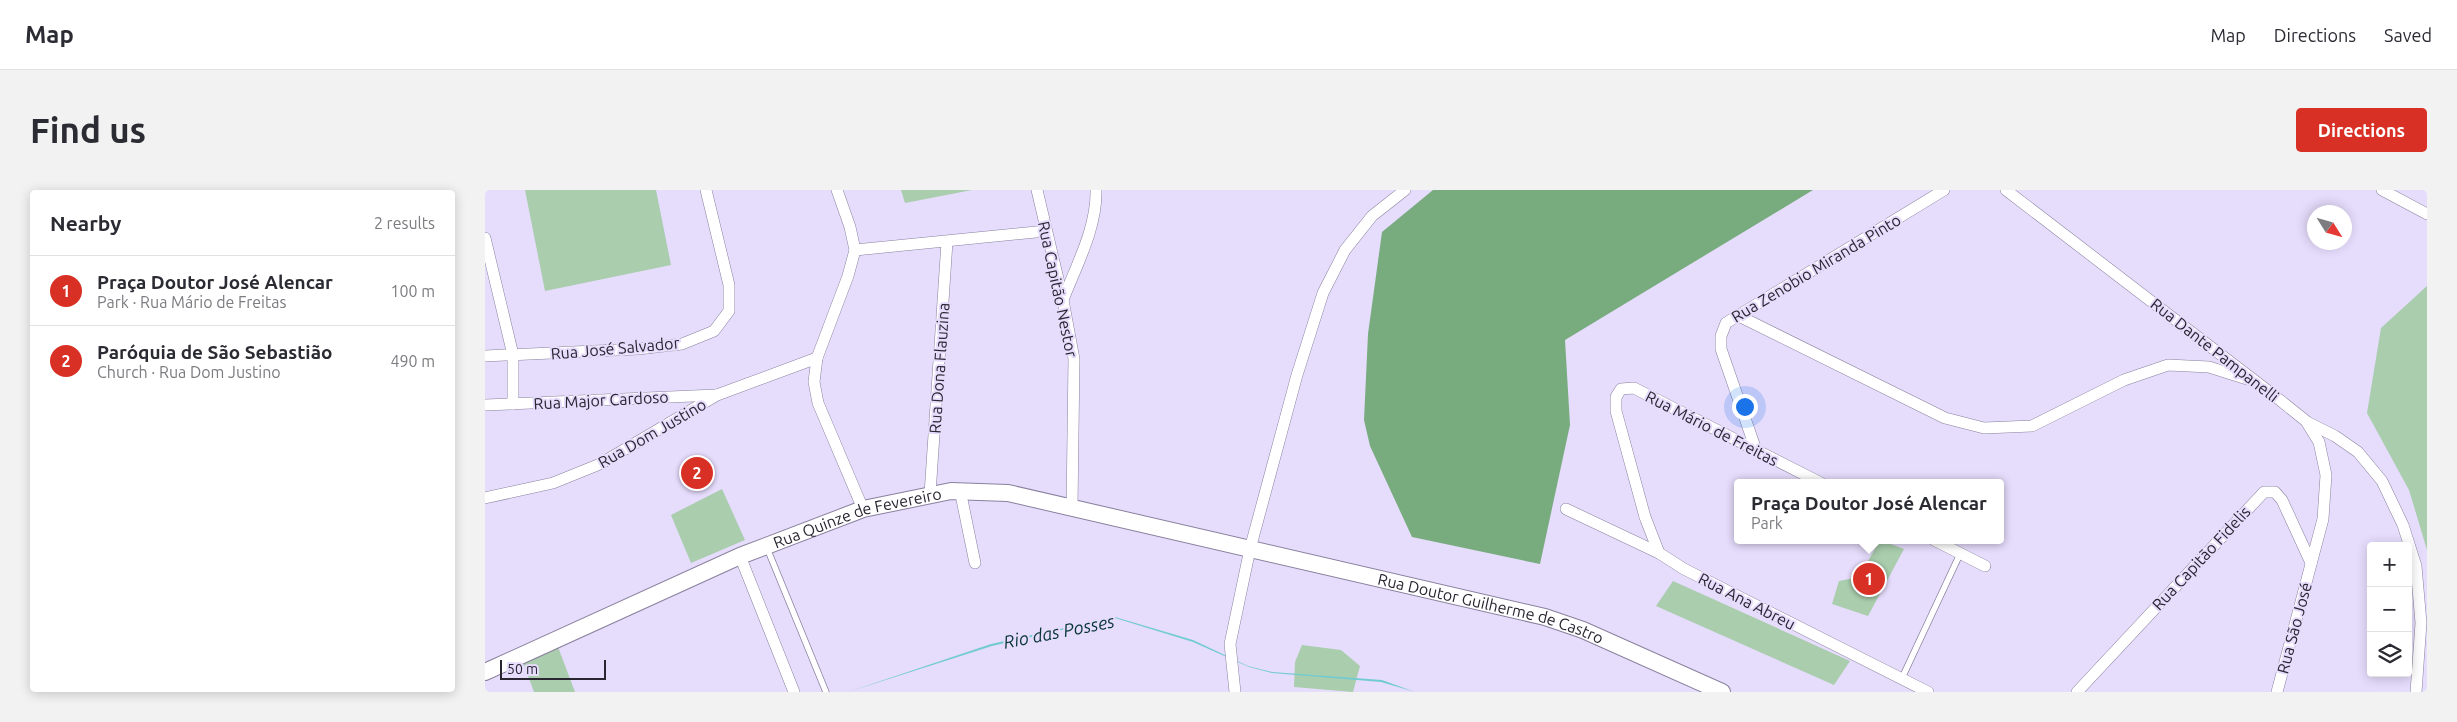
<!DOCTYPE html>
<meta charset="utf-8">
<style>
:root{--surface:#fff;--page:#f2f2f3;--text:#2b2b33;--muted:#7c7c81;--line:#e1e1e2;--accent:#d93025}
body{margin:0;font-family:Ubuntu,sans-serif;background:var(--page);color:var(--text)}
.controls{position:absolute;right:15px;bottom:15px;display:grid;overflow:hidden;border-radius:5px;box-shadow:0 2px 12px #0003}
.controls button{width:45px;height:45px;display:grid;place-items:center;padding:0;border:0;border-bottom:1px solid var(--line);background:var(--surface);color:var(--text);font:25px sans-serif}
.compass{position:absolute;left:1822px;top:15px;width:45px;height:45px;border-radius:50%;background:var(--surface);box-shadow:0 2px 12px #0003;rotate:127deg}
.scale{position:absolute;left:15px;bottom:12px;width:106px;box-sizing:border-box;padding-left:5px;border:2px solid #292531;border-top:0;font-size:14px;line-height:18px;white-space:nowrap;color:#292531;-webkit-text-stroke:4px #e6dcfc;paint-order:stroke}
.you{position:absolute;left:1259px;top:216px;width:18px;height:18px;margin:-12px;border:4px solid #fff;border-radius:50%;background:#1a73e8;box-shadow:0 0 0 8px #1a73e833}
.badge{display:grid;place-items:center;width:32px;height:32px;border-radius:50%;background:var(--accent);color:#fff;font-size:16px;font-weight:700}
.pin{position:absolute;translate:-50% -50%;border:2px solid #fff;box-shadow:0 1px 5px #0006}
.popup{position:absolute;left:1249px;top:289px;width:270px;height:65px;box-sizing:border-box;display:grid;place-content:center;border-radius:5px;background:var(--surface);filter:drop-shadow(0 1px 4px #0005);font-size:16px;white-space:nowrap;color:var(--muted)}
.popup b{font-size:19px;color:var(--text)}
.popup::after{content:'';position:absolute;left:50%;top:100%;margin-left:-10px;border:10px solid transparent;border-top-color:var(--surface)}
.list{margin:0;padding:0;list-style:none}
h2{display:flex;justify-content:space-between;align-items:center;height:65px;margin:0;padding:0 20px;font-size:21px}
h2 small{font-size:16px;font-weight:400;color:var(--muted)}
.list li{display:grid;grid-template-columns:32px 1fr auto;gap:15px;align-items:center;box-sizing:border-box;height:70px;padding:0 20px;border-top:1px solid var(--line)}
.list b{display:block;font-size:19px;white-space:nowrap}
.list p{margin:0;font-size:16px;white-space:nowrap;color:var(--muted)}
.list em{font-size:16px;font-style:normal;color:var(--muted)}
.icon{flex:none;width:28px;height:28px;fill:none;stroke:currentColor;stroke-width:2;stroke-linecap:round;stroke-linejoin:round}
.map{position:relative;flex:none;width:1942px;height:502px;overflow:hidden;border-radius:5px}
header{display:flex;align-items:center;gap:30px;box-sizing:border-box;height:70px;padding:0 25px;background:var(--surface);border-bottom:1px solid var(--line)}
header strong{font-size:24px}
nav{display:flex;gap:28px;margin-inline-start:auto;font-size:18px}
.intro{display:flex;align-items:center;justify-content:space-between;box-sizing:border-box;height:120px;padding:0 30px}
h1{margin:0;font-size:35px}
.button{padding:12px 22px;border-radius:5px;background:var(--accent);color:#fff;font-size:18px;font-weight:700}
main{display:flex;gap:30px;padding:0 30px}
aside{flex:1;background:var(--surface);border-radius:5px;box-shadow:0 2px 12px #0003}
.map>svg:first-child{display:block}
.green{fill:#a9cdad}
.forest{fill:#78ac7f}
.water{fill:#72cbd1}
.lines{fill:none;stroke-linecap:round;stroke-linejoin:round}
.lane-casing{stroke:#8a819e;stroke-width:7}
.street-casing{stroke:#8a819e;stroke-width:12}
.secondary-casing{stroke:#8a819e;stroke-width:18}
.lane{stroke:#fff;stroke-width:5.5}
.street{stroke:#fff;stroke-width:11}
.secondary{stroke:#fff;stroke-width:16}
.labels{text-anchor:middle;stroke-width:4;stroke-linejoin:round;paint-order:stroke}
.street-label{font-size:16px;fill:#292531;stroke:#e6dcfc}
.water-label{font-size:18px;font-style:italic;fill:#093538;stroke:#e6dcfc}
</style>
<header>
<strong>Map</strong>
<nav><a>Map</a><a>Directions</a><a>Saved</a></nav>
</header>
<div class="intro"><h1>Find us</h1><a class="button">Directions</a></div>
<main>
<aside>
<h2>Nearby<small>2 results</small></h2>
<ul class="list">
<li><span class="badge">1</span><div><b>Praça Doutor José Alencar</b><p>Park · Rua Mário de Freitas</p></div><em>100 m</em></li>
<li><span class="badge">2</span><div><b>Paróquia de São Sebastião</b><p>Church · Rua Dom Justino</p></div><em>490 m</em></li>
</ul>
</aside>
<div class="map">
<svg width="1942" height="502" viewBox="0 0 1942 502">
<rect width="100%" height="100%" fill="#e6dcfc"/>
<g class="green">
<polygon points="40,0 171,0 186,75 60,101"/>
<polygon points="416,0 487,0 420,13"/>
<polygon points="1942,96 1942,360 1924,300 1882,223 1896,138"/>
<polygon points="237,299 260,350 206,373 186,325"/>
<polygon points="1395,350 1419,359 1383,426 1347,414 1354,391 1374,387"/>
<polygon points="1188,391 1365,471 1349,495 1171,416"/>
<polygon points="817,455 856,460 875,476 868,502 809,497 810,472"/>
<polygon points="73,457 90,502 49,502 38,472"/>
</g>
<polygon class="forest" points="948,0 1328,0 1080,150 1085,235 1055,374 927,347 885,256 879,230 883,144 897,42"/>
<polygon class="water" points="630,427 708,450 763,476 787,482 897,490 930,502 896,492 787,483 764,477 708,452 630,428 507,456 363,502 506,454"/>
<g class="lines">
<g class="lane-casing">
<g id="lane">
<polyline points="282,358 341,502"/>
<polyline points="1417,488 1475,364"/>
</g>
</g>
<g class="street-casing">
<g id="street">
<polyline points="352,0 365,37 370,60 363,86 332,168 329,192 333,213 378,319"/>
<polyline points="552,0 578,110 589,169 587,318"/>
<polyline points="1521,0 1791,207 1821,231 1834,252 1841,285 1838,329 1792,502"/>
<polyline points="1897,0 1942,24"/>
<polyline points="0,48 28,165 28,214"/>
<polyline points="370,60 561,41"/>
<path d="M578,110C591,76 612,38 611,0"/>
<polyline points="1252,125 1460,228 1499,238 1547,236 1639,190 1683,175 1724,177 1762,189"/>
<polyline points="0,166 153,159 197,154 229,141 244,121 244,95 221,0"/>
<polyline points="0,215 231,205"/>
<polyline points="1822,232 1850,246 1873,262 1897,291 1918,335 1931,376 1936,433 1931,502"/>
<polyline points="1271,260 1236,159 1236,146 1241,133 1459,0"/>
<polyline points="475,300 490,373"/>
<polyline points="445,304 462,52"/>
<polyline points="0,308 68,293 115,274 232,205 332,168"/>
<polyline points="1081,319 1174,363 1199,379 1443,502"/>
<polyline points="1449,350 1500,376"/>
<polyline points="1174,363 1160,327 1131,221 1131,207 1136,199 1149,198 1336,293"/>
<polyline points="255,366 309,502"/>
<polyline points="750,502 745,454 765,359 812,185 838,103 860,60 887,26 920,0"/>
<polyline points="1592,502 1779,302 1790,302 1797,310 1826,373"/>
</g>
</g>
<g class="secondary-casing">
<g id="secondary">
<path id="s1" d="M0,482L255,366L378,319L466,301L523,303L1060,427L1098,440L1237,502"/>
</g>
</g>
<use href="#lane" class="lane"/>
<use href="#street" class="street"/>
<use href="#secondary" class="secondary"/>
</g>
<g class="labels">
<g class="street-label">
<text transform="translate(1331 78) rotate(-31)" y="6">Rua Zenobio Miranda Pinto</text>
<text transform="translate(573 99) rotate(78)" y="6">Rua Capitão Nestor</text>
<text transform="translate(130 158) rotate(-5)" y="6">Rua José Salvador</text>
<text transform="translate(1730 160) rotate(38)" y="6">Rua Dante Pampanelli</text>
<text transform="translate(454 178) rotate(-86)" y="6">Rua Dona Flauzina</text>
<text transform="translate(116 210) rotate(-3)" y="6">Rua Major Cardoso</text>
<text transform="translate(1227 238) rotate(27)" y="6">Rua Mário de Freitas</text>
<text transform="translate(167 243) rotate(-30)" y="6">Rua Dom Justino</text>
<text dy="6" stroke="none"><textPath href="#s1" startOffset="404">Rua Quinze de Fevereiro</textPath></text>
<text transform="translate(1716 368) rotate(-47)" y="6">Rua Capitão Fidelis</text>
<text transform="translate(1262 411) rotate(27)" y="6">Rua Ana Abreu</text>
<text dy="6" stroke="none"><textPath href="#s1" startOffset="1055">Rua Doutor Guilherme de Castro</textPath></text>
<text transform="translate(1809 438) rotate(-75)" y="6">Rua São José</text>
</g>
<g class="water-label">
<text transform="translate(574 442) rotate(-11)" y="6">Rio das Posses</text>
</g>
</g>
</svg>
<div class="controls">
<button>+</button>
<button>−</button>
<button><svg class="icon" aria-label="layers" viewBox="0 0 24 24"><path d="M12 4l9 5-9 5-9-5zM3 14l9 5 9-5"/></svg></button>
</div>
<svg class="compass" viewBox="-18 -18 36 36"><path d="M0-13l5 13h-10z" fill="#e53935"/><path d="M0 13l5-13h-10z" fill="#7c7c81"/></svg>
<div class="scale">50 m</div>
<div class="you"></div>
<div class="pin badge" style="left:1384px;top:389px">1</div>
<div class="popup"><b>Praça Doutor José Alencar</b>Park</div>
<div class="pin badge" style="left:212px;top:283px">2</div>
</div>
</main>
